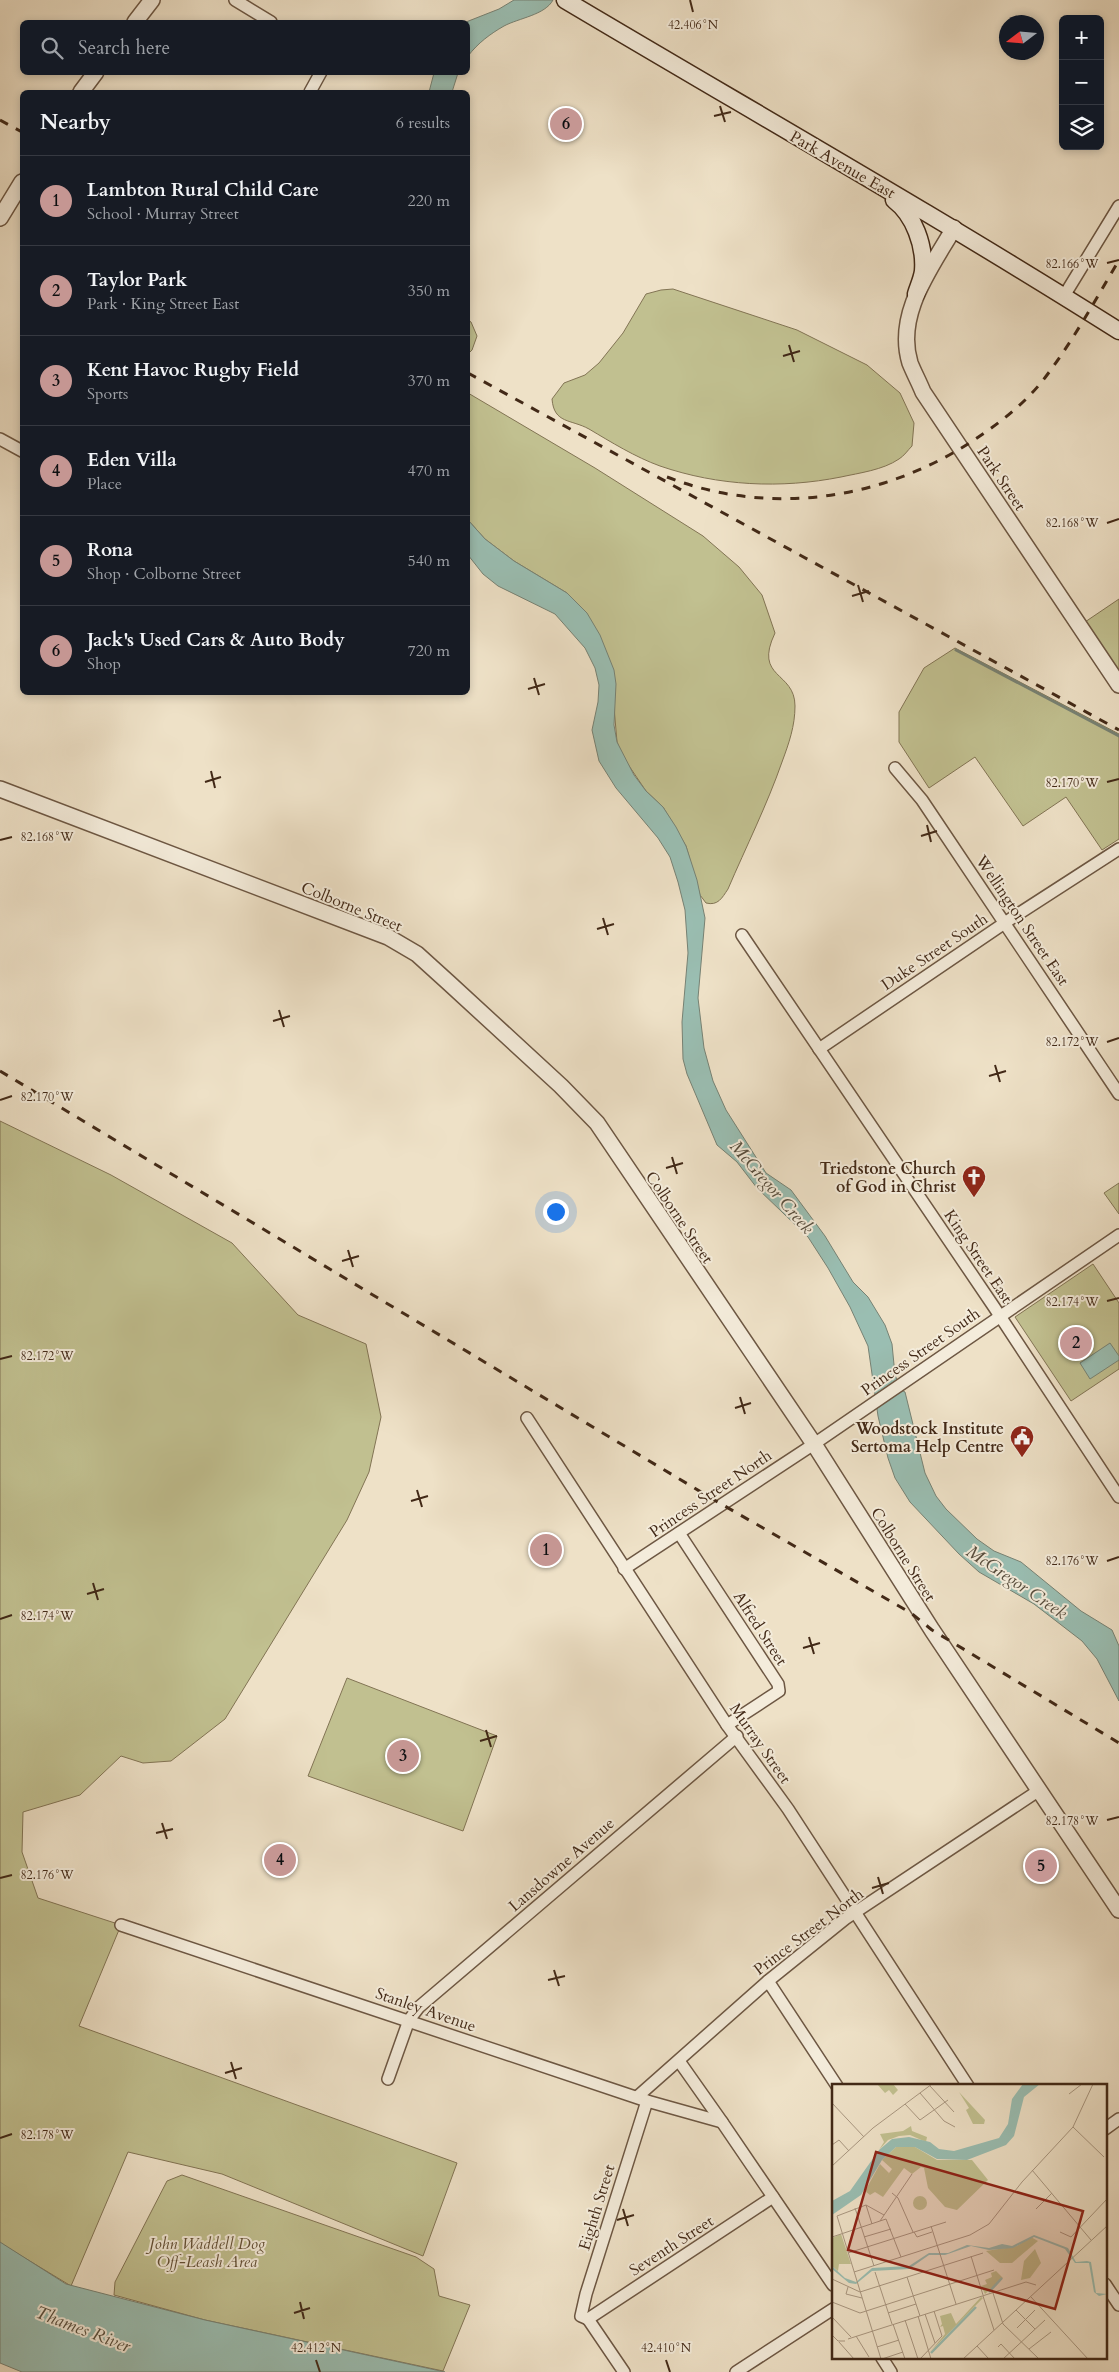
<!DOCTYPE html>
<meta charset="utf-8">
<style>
:root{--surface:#171b24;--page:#242831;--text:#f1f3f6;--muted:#9ea1a6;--line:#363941;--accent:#c59692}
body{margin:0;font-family:Cardo,serif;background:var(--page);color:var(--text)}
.controls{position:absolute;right:15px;top:15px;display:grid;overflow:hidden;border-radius:8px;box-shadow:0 2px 8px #0003}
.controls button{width:45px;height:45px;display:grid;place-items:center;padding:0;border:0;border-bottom:1px solid var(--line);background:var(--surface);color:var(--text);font:25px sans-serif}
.compass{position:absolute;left:999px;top:15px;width:45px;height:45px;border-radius:50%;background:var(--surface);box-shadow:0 2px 8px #0003;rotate:254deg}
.you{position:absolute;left:555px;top:1211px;width:18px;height:18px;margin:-12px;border:4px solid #fff;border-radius:50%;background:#1a73e8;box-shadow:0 0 0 8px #1a73e833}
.badge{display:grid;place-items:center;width:32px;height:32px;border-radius:50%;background:var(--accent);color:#111;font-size:16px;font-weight:700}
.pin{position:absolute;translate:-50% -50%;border:2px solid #fff;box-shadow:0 1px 5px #0006}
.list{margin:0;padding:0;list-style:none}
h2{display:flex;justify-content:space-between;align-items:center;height:65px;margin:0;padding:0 20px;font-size:21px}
h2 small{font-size:16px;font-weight:400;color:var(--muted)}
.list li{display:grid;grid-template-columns:32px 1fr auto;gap:15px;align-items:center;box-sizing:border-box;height:90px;padding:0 20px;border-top:1px solid var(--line)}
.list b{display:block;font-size:19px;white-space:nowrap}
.list p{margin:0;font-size:16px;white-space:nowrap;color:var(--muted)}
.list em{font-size:16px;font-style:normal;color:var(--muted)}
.icon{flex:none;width:28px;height:28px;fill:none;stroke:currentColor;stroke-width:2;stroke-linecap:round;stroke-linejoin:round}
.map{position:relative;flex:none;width:1119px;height:2372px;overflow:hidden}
.search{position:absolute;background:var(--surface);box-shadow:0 2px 8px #0003;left:20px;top:20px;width:450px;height:55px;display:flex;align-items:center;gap:12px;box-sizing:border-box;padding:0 18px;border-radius:8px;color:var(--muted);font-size:19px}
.panel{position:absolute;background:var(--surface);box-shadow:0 2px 8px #0003;left:20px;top:90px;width:450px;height:605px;border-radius:8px}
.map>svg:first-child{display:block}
.green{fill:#c1c090;stroke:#827454}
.water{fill:#9abeb2;stroke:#778274}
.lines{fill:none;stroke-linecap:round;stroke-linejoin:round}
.stream{stroke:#778274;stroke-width:3}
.minor-casing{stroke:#6d5743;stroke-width:14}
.tertiary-casing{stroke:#6d5743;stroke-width:18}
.secondary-casing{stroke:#422917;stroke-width:19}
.minor{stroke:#f4ecdb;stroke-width:11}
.tertiary{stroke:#f4ecdb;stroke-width:15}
.secondary{stroke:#f4ecdb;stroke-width:16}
.rail{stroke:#422917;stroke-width:3;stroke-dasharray:9 9;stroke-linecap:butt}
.ticks{fill:none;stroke:#422917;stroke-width:2}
.labels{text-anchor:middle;stroke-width:4;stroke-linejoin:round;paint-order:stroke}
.street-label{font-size:16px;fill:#422917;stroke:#f4ecdb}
.poi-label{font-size:16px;font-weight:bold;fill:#422917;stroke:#f4ecdb;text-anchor:end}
.park-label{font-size:16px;font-style:italic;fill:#624f35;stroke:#f4ecdb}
.water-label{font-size:18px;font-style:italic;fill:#584e3e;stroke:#f4ecdb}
.inset-river{fill:none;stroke:#9abeb2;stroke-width:2.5}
.inset-road{fill:none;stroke:#a99781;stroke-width:1}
.view{fill:#8f2418;fill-opacity:0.15;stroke:#8f2418;stroke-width:2.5}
.inset-edge{fill:none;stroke:#422917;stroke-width:2.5}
.ticks-label{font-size:12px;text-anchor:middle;fill:#422917;stroke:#f4ecdb;stroke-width:4;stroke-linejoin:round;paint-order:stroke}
</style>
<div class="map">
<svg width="1119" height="2372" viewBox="0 0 1119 2372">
<rect width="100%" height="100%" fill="#eee1c7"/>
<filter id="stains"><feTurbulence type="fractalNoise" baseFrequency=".004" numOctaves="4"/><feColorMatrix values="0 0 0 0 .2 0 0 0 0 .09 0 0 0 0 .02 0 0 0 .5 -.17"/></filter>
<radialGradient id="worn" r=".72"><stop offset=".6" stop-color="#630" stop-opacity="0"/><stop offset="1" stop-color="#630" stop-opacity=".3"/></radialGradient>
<g class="green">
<path d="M673,289L797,330L867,365L900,393L914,423L912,446C908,450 904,456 899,459C883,470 859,473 841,477C781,489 718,486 660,466C635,457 611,442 589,429C571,419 554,424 552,399L564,383L585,375L599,363L623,333L646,294L661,290Z"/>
<polygon points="468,320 471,322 477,336 472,350 468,354"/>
<path d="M468,393L595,468L703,536L739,567L762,595L775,633C753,679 795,671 795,706C795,726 789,743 782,762C767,805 746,847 728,889C722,898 718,906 706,903L700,895L686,846L663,807L646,791L623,757L617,742L614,707L582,608L567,593L514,561L485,539L468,520Z"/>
<polygon points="1119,599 1119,678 1082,624"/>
<polygon points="955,648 1119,734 1119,839 1102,850 1066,797 1023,826 975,757 929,788 899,742 899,712 924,668"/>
<polygon points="0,1121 111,1175 232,1243 298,1315 366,1344 381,1417 369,1472 347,1520 225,1719 171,1761 143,1763 121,1756 80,1795 23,1812 22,1852 38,1898 121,1925 79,2026 457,2163 423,2256 222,2174 128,2152 71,2286 0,2243"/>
<polygon points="1119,1183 1119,1214 1104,1193"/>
<polygon points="1093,1264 1119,1303 1119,1369 1071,1401 1015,1317"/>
<polygon points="347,1678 497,1736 463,1831 308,1776"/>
<polygon points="182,2175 416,2257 434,2269 439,2296 470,2305 443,2371 205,2320 114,2295 115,2282 167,2181"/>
</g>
<g class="water">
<path d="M514,0H553C545,15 519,18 504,26C490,34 478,43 468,56L466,22L499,9Z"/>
<polygon points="434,73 458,73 452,92 429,92"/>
<polygon points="468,520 485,539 514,561 567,593 587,613 600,635 614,670 616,684 614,725 617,742 634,775 646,791 663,807 676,827 686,846 697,880 705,918 698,998 704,1048 713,1081 726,1110 766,1173 791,1190 825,1236 853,1282 868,1297 885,1325 892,1344 895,1375 901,1390 905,1392 925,1473 936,1496 946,1509 977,1539 994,1551 1021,1562 1081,1611 1112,1630 1119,1646 1119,1701 1097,1659 1082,1641 1034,1604 979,1572 959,1554 910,1502 895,1478 888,1458 878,1416 868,1346 850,1307 828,1268 808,1237 757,1188 737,1162 717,1145 687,1074 683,1059 682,1022 688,953 685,910 678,882 670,857 658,838 616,788 599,761 592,730 598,702 599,685 595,668 585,648 555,614 498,586 483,574 468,555"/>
<polygon points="1110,1343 1119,1356 1119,1360 1090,1379 1080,1363"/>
<polygon points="0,2242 66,2284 205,2320 445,2372 22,2372 0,2363"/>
</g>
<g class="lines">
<polyline class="stream" points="956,650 1119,736"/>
<g class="minor-casing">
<g id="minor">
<polyline points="235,0 271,22"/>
<polyline points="310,92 321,72"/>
<polyline points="1064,296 1119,206"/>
<polyline points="0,439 22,451"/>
<polyline points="895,768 922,800 1119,1094"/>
<polyline points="742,935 994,1307 1119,1497"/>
<polyline points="819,1049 1012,918 1119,849"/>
<polyline points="527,1418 727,1725 788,1809 968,2086"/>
<polyline points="679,1533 778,1684 779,1691 727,1725"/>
<polyline points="624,1569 814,1444 1119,1235"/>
<polyline points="121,1925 647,2101 722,2122"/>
<polyline points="768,1981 837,2086"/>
<polyline points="679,2061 722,2122 833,2285"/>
<polyline points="388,2079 409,2020 419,2007 737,1736"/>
<polyline points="637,2097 768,1981 845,1919 1038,1791"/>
<polyline points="1105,2129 1119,2119"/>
<polyline points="1105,2284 1119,2305"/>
<polyline points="588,2319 581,2316 586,2294 647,2101"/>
<polyline points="588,2319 773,2197"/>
<polyline points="588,2319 624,2372"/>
<polyline points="882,2358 891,2372"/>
<polyline points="736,2372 833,2309"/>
</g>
</g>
<g class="tertiary-casing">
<g id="tertiary">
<polyline points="135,22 152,0"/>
<polyline points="81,92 96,72"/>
<polyline points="0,218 22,182"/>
<path d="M954,228C931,268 895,314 910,363C914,373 919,382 923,392L1119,685"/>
<polyline points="0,789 388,937 417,954 449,983 561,1086 597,1123 814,1444 932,1630 1119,1910"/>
</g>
</g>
<g class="secondary-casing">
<g id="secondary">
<path d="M565,0C750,110 937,216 1119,331"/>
<path d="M894,200C914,215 925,246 923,271C922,279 918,287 916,294"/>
</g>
</g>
<use href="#minor" class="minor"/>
<use href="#tertiary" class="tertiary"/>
<use href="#secondary" class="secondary"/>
<g class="rail">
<polyline points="0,120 22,132"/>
<polyline points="468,373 1119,730"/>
<path d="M667,477C770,517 883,500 974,440C1000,423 1028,401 1047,375C1074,339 1096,299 1119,260"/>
<polyline points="0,1071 716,1501 911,1613 932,1630 1119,1743"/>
</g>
</g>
<path class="ticks" d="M690,0L693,12M720,106L725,122M714,116L731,112M1107,263L1119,260M789,345L794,362M783,356L800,351M1107,523L1119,519M858,585L863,602M852,596L869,591M534,678L539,695M528,689L545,684M211,771L215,788M205,782L221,777M1107,782L1119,779M927,825L931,842M921,836L937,831M0,840L12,837M603,918L608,935M597,929L614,924M279,1010L284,1027M273,1021L290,1016M1107,1042L1119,1038M995,1065L1000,1082M989,1076L1006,1071M0,1100L12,1096M672,1157L677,1174M666,1168L683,1163M348,1250L353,1267M342,1261L359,1256M1107,1301L1119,1298M0,1359L12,1356M740,1397L745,1414M735,1408L751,1403M417,1490L422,1507M411,1501L428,1496M1107,1561L1119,1557M93,1583L98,1600M87,1594L104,1589M0,1619L12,1615M809,1637L814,1654M803,1648L820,1643M486,1730L491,1747M480,1741L497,1736M1107,1820L1119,1817M162,1823L167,1839M156,1833L173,1829M878,1877L883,1894M0,1878L12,1875M872,1888L889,1883M554,1970L559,1986M548,1980L565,1976M231,2062L236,2079M225,2073L242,2068M0,2138L12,2134M623,2209L628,2226M617,2220L634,2215M300,2302L304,2319M294,2313L310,2308M316,2360L320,2372M666,2360L670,2372"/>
<defs>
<g id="church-pin" transform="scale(1.25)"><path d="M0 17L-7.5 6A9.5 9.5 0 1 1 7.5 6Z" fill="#8f2418" stroke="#f4ecdb"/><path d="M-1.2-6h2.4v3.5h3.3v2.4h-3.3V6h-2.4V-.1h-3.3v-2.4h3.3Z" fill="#fff"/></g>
<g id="civic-pin" transform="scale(1.25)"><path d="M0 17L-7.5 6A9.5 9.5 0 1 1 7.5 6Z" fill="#8f2418" stroke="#f4ecdb"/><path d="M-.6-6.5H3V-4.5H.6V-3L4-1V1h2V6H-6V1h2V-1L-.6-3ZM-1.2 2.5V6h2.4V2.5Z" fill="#fff"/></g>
</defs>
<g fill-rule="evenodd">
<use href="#church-pin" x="974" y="1177"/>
<use href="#civic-pin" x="1022" y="1437"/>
</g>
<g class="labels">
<g class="street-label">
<text transform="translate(843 164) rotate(30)" y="6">Park Avenue East</text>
<text transform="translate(1002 478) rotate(56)" y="6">Park Street</text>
<text transform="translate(352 906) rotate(22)" y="6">Colborne Street</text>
<text transform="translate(1023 920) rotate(56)" y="6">Wellington Street East</text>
<text transform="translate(934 951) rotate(-34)" y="6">Duke Street South</text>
<text transform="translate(680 1217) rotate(56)" y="6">Colborne Street</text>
<text transform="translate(979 1256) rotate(56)" y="6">King Street East</text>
<text transform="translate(920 1351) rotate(-35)" y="6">Princess Street South</text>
<text transform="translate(710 1493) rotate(-34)" y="6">Princess Street North</text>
<text transform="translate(904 1554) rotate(58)" y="6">Colborne Street</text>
<text transform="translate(761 1628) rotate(57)" y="6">Alfred Street</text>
<text transform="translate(761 1743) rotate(55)" y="6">Murray Street</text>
<text transform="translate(561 1864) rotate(-41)" y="6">Lansdowne Avenue</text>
<text transform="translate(808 1931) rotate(-37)" y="6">Prince Street North</text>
<text transform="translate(426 2009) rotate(19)" y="6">Stanley Avenue</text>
<text transform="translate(596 2207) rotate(-73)" y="6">Eighth Street</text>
<text transform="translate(671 2245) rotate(-33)" y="6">Seventh Street</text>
</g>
<g class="poi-label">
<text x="956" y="1174">Triedstone Church<tspan x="956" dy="18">of God in Christ</tspan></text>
<text x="1004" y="1434">Woodstock Institute<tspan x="1004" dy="18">Sertoma Help Centre</tspan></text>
</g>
<g class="park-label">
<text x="207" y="2249">John Waddell Dog<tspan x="207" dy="18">Off-Leash Area</tspan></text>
</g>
<g class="water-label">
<text transform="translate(772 1187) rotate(49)" y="6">McGregor Creek</text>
<text transform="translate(1017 1582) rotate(34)" y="6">McGregor Creek</text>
<text transform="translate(83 2329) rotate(21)" y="6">Thames River</text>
</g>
</g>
<g transform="translate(832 2084)">
<rect width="275" height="275" fill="#eee1c7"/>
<path d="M45,0H61L66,6L61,11L57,6L53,9ZM127,8L153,36L152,40H141L134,26L137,24ZM79,42L80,47L95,53L94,58L78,51L67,52L56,56L47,66L52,58L48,50L71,47ZM73,62L83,63L105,76H140L156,96L125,126L113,123L96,104L92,84L89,83L80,90L72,84L51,113L43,108L38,111L33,107L48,80L57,89L49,100L60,85L50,76L64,63ZM81 119a7 7 0 1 1 14 0a7 7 0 1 1-14 0ZM9,150L19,180H7L6,187L0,182V154ZM199,153L206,157L180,179H168L154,167L185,162ZM203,165L209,179L198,194L189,196L192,177ZM164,187L171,194L153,210L149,202L155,200L153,196L160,193L159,189ZM149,213L151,214L148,217L98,268L113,250L111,242L108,243L110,240L108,232L119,229L124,240Z" fill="#c1c090"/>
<path d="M191,0H208L192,13L182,52L174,61L135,76L105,75L83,63H64L50,76L29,111L0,131V117L18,107L47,66L60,55L77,53L98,58L107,65L122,67L167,54L176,40L180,15ZM202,151L236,164L244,178L255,177L259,178L264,209L275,210L267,212L262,208L257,179H243L233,165L202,153L181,164L157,166L139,162L113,171H97L77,185L40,187L24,200L17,199L0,185V182L13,194L24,198L40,184L77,182L97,169H116L135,161L157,164L170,160L180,162Z" fill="#9abeb2"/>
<path class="inset-river" d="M157,208L170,194M99,269L144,223"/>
<path class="inset-road" d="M98,2L122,28M88,9L112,37L123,43M237,10L250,0M0,19L32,53M73,20L88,36L116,16M241,43L272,73M0,61L7,56L17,67M0,82L41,44L100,0M200,86L259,156M60,109L66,114L81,148M34,121L5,132L49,275M34,121L52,131M34,121L40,140M23,124L42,182M204,125L220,109M54,135L69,173M48,137L80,90M99,142L124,220M82,148L85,153L100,148M228,148L239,153L275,115M0,153L54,135M32,153L59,145M16,169L114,138M139,172L151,211M22,188L138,151L157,140L190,98L241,43L261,0M43,188L60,240M75,193L88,232M0,195L28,208L151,169M16,203L14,210L30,214M161,209L171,240L207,275M151,212L162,246M199,213L256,275M0,218L28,229L162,186M184,226L203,245M56,229L84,220M93,230L103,259M86,232L99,275M0,233L19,253M73,236L86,275M61,240L73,275M185,244L203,226M0,251L6,257H13M24,252L37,273M16,255L194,198L204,201M7,258L22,275M145,262L156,274M45,263L67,256M166,263L169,260L183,275M197,265L219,248M50,275L71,268M88,275L110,252L102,227M131,275L275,142M171,275L213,236"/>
<path class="view" d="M44,68L251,127L223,225L16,166Z"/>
<rect width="275" height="275" class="inset-edge"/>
</g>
<g class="ticks-label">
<text x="693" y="29">42.406°N</text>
<text x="1072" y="268">82.166°W</text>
<text x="1072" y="527">82.168°W</text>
<text x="1072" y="787">82.170°W</text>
<text x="47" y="841">82.168°W</text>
<text x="1072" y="1046">82.172°W</text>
<text x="47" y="1101">82.170°W</text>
<text x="1072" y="1306">82.174°W</text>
<text x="47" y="1360">82.172°W</text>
<text x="1072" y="1565">82.176°W</text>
<text x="47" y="1620">82.174°W</text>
<text x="1072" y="1825">82.178°W</text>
<text x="47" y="1879">82.176°W</text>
<text x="47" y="2139">82.178°W</text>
<text x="316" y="2352">42.412°N</text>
<text x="666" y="2352">42.410°N</text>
</g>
<rect width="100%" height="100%" filter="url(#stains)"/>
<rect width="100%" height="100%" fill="url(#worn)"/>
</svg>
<div class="controls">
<button>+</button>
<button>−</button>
<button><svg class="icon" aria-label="layers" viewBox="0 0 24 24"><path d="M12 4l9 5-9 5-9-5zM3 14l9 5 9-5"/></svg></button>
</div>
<svg class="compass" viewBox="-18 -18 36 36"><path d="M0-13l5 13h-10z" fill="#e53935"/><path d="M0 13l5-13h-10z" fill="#9ea1a6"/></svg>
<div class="you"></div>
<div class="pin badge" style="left:546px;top:1550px">1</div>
<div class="pin badge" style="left:1076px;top:1343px">2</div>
<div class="pin badge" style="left:403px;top:1756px">3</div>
<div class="pin badge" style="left:280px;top:1860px">4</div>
<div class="pin badge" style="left:1041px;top:1866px">5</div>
<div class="pin badge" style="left:566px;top:124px">6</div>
<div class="search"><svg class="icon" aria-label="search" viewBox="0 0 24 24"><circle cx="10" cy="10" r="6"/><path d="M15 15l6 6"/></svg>Search here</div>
<section class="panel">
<h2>Nearby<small>6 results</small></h2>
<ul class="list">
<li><span class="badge">1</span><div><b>Lambton Rural Child Care</b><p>School · Murray Street</p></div><em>220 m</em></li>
<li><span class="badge">2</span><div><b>Taylor Park</b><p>Park · King Street East</p></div><em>350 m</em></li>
<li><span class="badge">3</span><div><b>Kent Havoc Rugby Field</b><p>Sports</p></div><em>370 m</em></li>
<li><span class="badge">4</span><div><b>Eden Villa</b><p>Place</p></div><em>470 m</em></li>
<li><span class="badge">5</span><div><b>Rona</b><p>Shop · Colborne Street</p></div><em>540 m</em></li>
<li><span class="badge">6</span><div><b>Jack's Used Cars &amp; Auto Body</b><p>Shop</p></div><em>720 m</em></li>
</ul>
</section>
</div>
